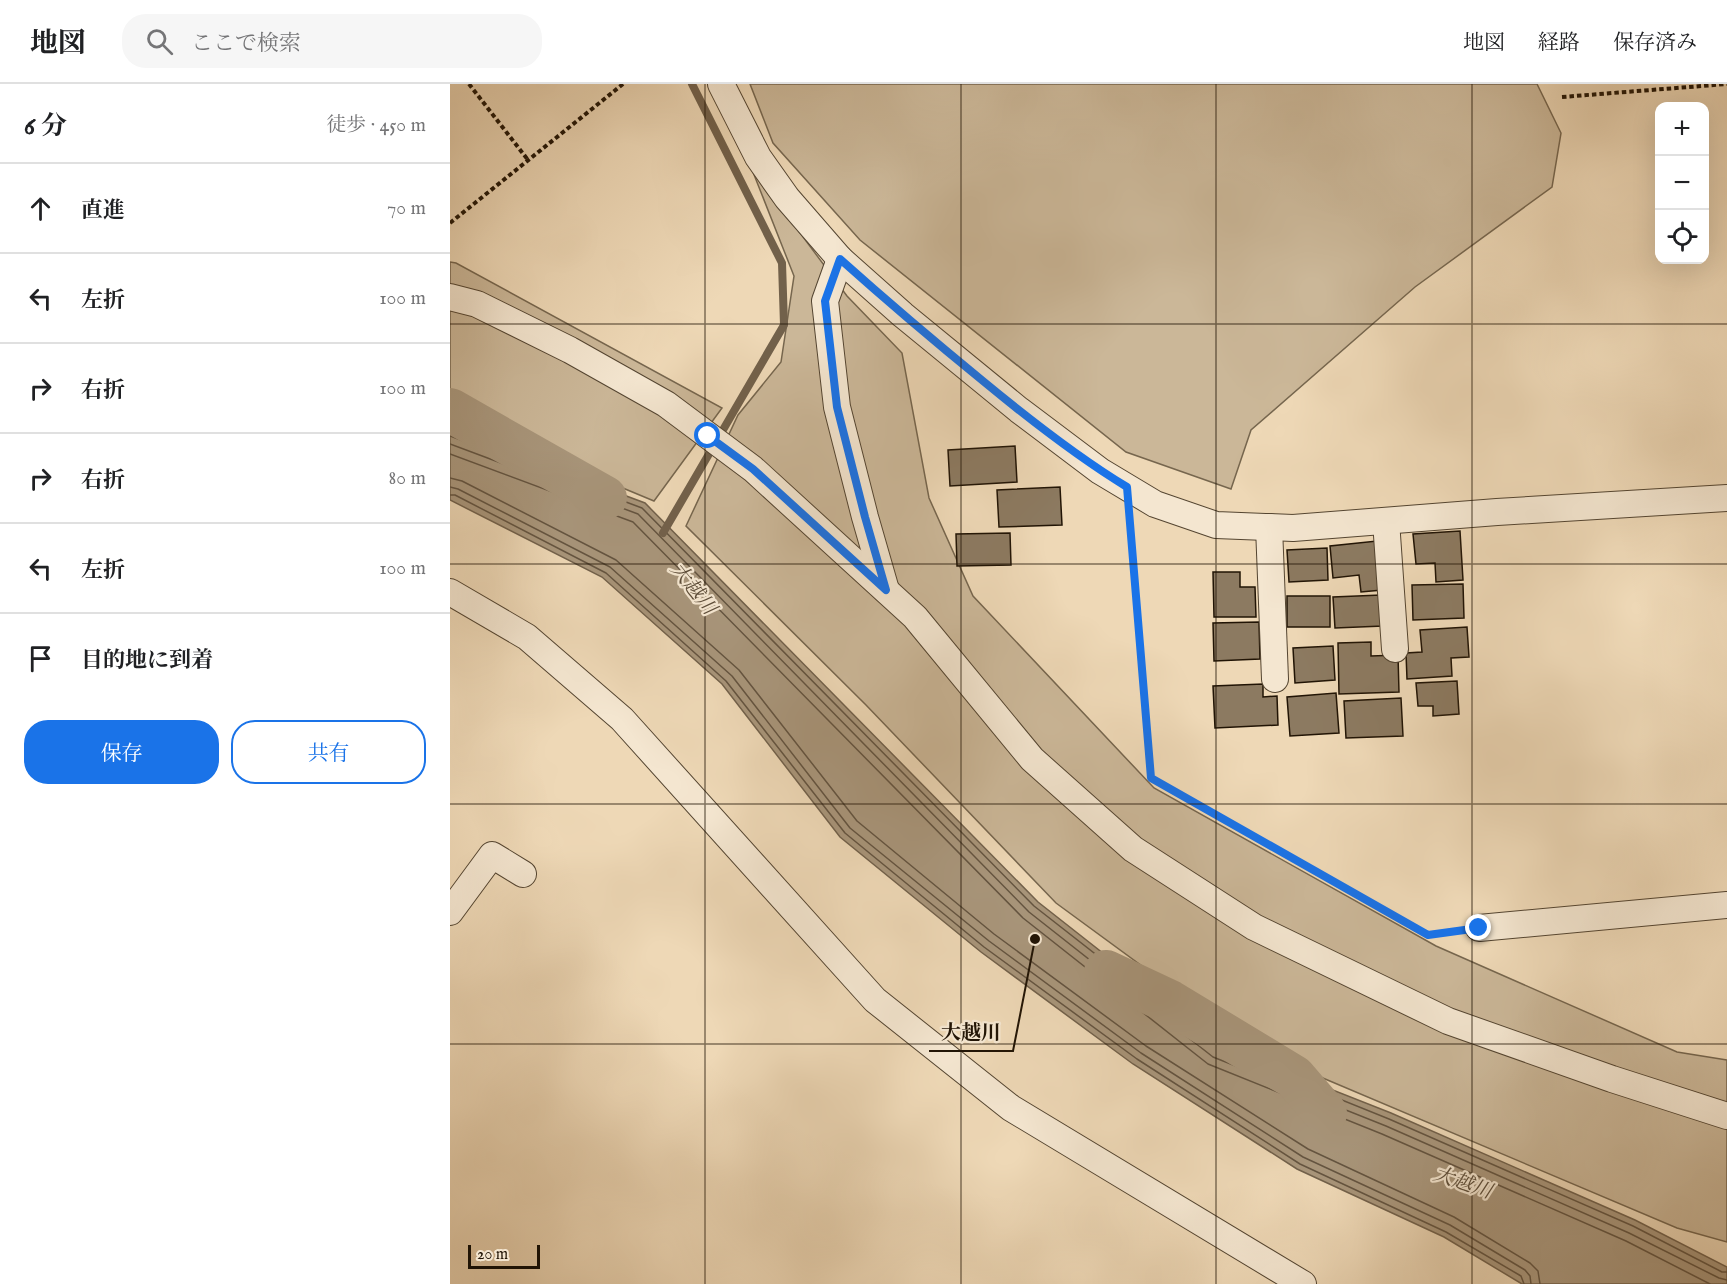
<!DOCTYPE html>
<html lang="ja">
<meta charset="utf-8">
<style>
:root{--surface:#fff;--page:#f6f6f6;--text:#202124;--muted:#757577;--line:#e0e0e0;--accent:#1a73e8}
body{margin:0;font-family:"IM FELL English","Noto Serif JP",serif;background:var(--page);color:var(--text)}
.controls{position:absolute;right:18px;top:18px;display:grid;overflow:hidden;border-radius:12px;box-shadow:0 6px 24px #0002}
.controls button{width:54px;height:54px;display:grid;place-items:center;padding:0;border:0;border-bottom:2px solid var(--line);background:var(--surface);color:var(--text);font:30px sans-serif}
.scale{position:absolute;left:18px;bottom:15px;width:72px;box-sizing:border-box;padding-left:6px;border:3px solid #211405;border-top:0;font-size:16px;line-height:21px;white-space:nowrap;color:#211405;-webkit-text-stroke:4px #f4e6d0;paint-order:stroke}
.stop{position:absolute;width:18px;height:18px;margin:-14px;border:4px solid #1a73e8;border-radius:50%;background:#fff}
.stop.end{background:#1a73e8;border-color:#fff;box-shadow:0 2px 6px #0008}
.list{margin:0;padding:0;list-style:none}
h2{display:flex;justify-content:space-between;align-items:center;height:78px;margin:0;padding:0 24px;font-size:26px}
h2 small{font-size:20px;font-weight:400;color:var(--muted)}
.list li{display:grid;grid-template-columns:39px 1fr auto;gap:18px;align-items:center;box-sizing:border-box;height:90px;padding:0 24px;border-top:2px solid var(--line)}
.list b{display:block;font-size:22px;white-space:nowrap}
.list em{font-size:20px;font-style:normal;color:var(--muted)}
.actions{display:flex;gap:12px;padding:18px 24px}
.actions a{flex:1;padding:14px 0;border:2px solid var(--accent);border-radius:24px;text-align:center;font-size:21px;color:var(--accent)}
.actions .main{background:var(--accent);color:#fff}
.icon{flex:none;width:33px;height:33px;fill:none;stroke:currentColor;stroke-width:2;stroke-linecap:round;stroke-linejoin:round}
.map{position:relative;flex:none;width:1277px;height:1200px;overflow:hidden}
header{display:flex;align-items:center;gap:36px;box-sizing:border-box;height:84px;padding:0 30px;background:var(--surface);border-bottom:2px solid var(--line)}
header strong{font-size:28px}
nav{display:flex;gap:33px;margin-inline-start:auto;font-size:21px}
.search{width:420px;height:54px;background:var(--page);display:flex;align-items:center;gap:15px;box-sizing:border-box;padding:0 21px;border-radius:24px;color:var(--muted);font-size:22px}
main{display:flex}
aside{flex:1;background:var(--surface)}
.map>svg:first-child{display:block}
.green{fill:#cbb798;stroke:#76664e;stroke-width:1.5}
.water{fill:#a8957a;stroke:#72614b;stroke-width:1.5}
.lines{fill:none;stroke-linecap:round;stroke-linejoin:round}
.shore{stroke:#645440;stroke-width:1.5}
.stream{stroke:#72614b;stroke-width:8}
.river{stroke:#a8957a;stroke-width:44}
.building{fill:#8c7a61;stroke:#211405;stroke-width:1.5}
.minor-casing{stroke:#544531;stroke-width:28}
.path{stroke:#211405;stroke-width:4;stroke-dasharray:4.5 3;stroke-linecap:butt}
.minor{stroke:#f4e6d0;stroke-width:26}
.route{stroke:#1a73e8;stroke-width:8}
.grid{fill:none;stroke:#211405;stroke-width:1.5;stroke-opacity:0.55}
.labels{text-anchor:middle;stroke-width:4.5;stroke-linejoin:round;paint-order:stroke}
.water-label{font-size:20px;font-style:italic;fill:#5e4e3a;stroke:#f4e6d0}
.leader{fill:none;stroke:#211405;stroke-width:2}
.callout-dot{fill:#211405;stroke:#f4e6d0;stroke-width:2}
.callout-label{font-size:20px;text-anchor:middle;font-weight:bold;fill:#211405;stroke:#f4e6d0;stroke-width:4.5;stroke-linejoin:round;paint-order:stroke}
</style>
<header>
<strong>地図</strong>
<div class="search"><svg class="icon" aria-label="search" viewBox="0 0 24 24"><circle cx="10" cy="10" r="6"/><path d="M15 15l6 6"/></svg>ここで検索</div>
<nav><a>地図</a><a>経路</a><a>保存済み</a></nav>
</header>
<main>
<aside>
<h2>6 分<small>徒歩 · 450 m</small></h2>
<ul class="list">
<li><svg class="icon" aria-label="ahead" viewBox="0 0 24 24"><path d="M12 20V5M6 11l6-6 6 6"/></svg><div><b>直進</b></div><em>70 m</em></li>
<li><svg class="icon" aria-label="left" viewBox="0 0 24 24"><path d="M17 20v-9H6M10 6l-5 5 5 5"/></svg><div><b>左折</b></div><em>100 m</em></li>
<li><svg class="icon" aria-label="right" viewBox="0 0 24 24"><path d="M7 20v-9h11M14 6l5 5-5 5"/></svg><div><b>右折</b></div><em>100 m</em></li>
<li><svg class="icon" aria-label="right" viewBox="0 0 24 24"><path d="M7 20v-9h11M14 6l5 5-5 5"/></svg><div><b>右折</b></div><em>80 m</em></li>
<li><svg class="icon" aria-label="left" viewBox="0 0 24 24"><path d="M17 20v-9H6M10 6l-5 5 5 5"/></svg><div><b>左折</b></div><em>100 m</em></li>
<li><svg class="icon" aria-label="arrive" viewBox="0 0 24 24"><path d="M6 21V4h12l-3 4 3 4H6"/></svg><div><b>目的地に到着</b></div></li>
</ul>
<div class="actions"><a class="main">保存</a><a>共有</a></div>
</aside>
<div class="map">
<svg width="1277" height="1200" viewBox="0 0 1277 1200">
<rect width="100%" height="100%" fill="#eed8b6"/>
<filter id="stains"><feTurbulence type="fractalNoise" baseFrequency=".00333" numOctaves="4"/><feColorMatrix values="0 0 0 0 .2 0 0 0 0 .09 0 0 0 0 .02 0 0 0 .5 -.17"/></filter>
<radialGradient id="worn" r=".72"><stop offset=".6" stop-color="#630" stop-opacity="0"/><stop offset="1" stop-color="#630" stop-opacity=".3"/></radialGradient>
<g class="green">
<polygon points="300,0 1087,0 1111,49 1102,103 965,203 801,346 781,405 676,368 410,156 323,59"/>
<polygon points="301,83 397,212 452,269 479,414 523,512 704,704 986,862 1227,968 1277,976 1277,1158 1227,1144 861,989 744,920 606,819 416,621 236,442 288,331 331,278 344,192"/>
<polygon points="0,178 6,179 272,324 204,417 156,397 0,314"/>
</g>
<polygon class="water" points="0,346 195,419 588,818 771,962 941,1029 1185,1136 1277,1183 1277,1200 1072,1200 994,1153 847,1085 683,980 531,868 390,753 272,600 152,493 0,416"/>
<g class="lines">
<g class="shore">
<polyline points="0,352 192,424 584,822 768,966 939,1035 1183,1142 1272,1188 1277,1188"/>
<polyline points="0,360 188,430 579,828 763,973 936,1042 1179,1149 1269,1194 1277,1196"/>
<polyline points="0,370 183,438 573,834 758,980 932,1050 1176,1157 1260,1200"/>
<polyline points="0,394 12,397 166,476 289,586 407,737 544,850 696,962 858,1065 1004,1133 1080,1179 1088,1187 1090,1200"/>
<polyline points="0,403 8,405 160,483 282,592 400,744 539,857 691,969 853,1073 1000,1141 1075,1186 1080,1192 1081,1200"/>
<polyline points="0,411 5,411 156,489 276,597 395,749 534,863 687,975 850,1080 996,1148 1071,1192 1074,1200"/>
</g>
<polyline class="stream" points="213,449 334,241 332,179 242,0"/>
<g class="river">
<polyline points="0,326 155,414"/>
<polyline points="656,888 720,918 844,993 875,1029"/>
</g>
</g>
<g class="building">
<polygon points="565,362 567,398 500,402 498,366"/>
<polygon points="610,403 612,441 549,443 547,406"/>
<polygon points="1010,447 1013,496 986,498 985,479 966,480 963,450"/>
<polygon points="560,449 561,481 507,482 506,450"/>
<polygon points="927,457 932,506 911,508 909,491 883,494 880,462"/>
<polygon points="877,464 878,496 839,498 837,466"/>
<polygon points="763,488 790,488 790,503 805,503 806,533 764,533"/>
<polygon points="1013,500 1014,534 963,536 962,501"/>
<polygon points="931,511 933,542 885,544 883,513"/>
<rect x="837" y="512" width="43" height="31"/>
<polygon points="809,538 810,575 764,577 763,539"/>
<polygon points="1017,543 1019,573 1001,574 1002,592 957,595 956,569 972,568 970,546"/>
<polygon points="921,558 921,572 948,571 949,608 889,610 888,559"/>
<polygon points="883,562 885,596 845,599 843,564"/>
<polygon points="1007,597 1009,630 983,632 983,622 968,622 966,599"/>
<polygon points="813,600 813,613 827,612 828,641 765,644 763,602"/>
<polygon points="886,609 889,649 840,652 837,613"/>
<polygon points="951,614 953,652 896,654 894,617"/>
</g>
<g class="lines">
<g class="minor-casing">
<g id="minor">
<polyline points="271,0 308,73 337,114 390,175 453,231 569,326 650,387 705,420 766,441 843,444 1047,428 1277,414"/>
<polyline points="390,175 375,217 387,323 415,433 436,506"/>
<polyline points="0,213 27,220 120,266 216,320 303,385 465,533 582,675 683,765 804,843 998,937 1162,995 1277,1032"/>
<polyline points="936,437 945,565"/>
<polyline points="819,443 825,595"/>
<polyline points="0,508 77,553 172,635 425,916 561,1024 853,1200"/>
<polyline points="0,828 42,771 73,790"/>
<polyline points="1029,844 1277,821"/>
</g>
</g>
<g class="path">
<polyline points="19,0 78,76"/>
<polyline points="1112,13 1277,0"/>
<polyline points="0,139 173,0"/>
<polyline points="679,432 701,694 978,851 1007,847"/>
</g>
<use href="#minor" class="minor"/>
</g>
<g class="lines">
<path class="route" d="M258,352L303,385L436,506L415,433L387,323L375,217L390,175C437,217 484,257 533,297C579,335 626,372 677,403L701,694L978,851L1029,844"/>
</g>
<path class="grid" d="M255,0V1200M511,0V1200M766,0V1200M1022,0V1200M0,240H1277M0,480H1277M0,720H1277M0,960H1277"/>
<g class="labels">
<g class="water-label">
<text transform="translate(244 504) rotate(51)" y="7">大越川</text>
<text transform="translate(1013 1098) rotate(19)" y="7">大越川</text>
</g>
</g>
<path class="leader" d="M585 855L563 967H479"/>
<circle class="callout-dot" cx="585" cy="855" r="6"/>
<g class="callout-label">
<text x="521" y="955">大越川</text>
</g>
<rect width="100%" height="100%" filter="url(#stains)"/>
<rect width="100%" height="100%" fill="url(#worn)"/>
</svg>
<div class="controls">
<button>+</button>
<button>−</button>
<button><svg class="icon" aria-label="locate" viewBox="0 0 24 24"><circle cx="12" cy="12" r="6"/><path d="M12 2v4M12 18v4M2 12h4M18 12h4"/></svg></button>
</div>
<div class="scale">20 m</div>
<div class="stop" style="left:258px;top:352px"></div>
<div class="stop end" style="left:1029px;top:844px"></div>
</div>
</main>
